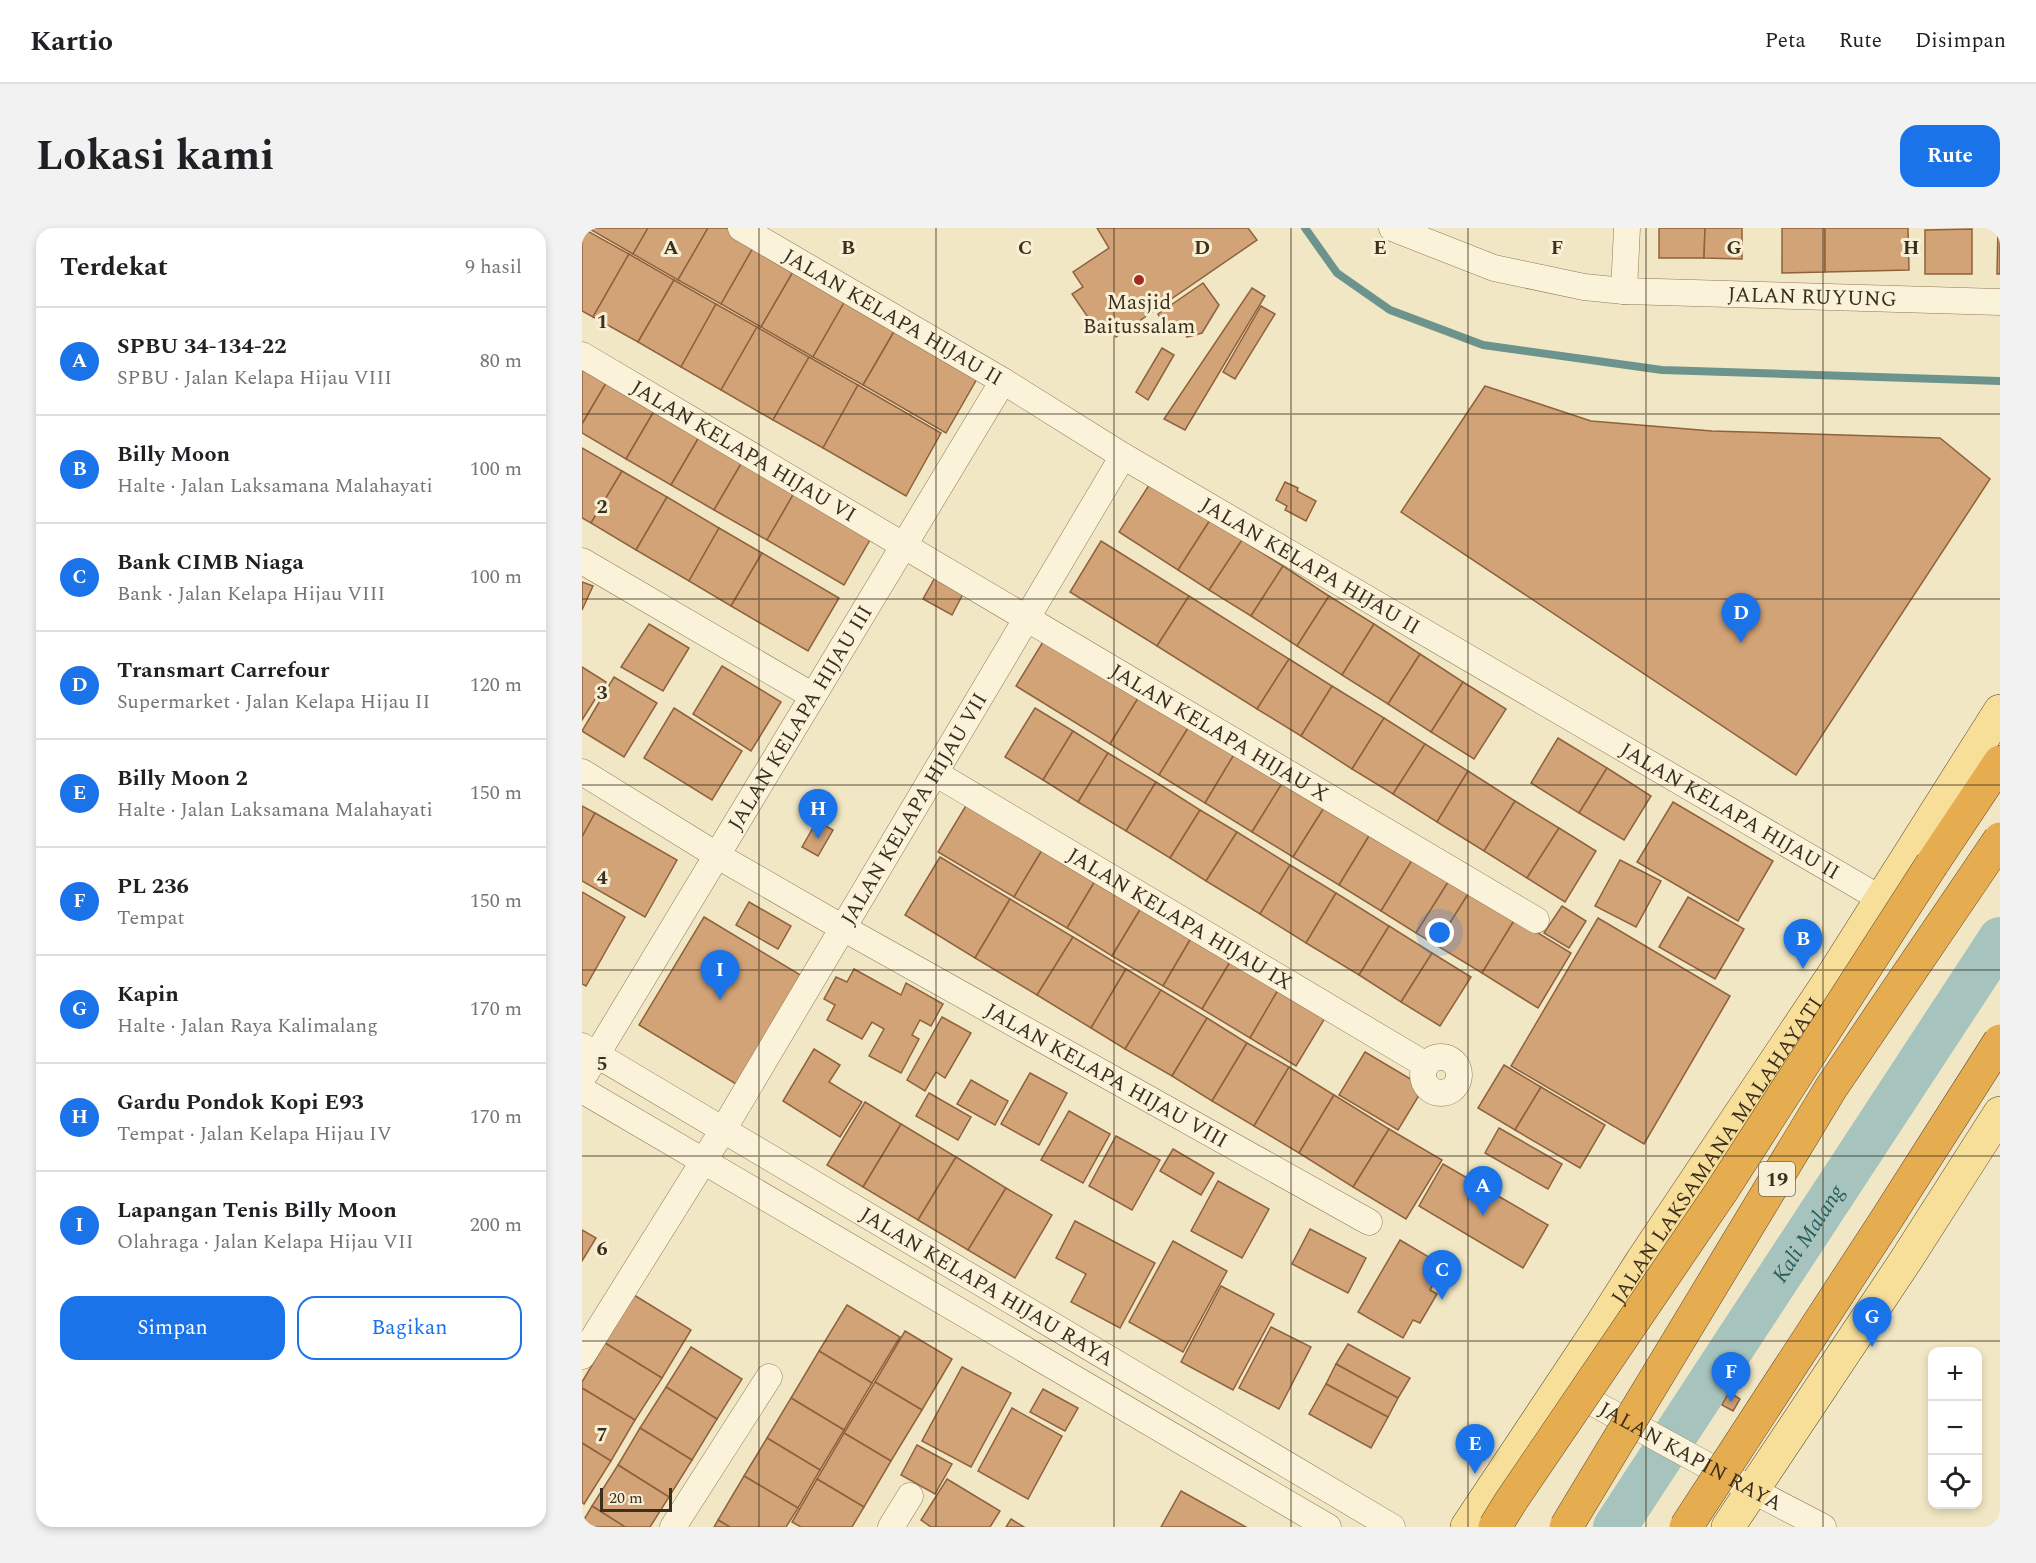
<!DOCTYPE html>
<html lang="id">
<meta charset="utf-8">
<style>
:root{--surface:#fff;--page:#f2f2f2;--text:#202124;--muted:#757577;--line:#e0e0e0;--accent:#1a73e8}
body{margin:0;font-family:Spectral,serif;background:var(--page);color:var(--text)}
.controls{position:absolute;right:18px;bottom:18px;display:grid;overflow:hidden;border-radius:12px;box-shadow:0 3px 9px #0003}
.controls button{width:54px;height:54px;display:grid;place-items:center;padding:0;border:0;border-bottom:2px solid var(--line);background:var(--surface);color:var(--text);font:30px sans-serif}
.scale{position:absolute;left:18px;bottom:15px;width:72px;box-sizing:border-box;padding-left:6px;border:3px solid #3d2f1e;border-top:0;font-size:16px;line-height:21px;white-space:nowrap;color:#3d2f1e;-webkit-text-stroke:4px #f8f0d5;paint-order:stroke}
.you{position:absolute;left:858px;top:705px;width:21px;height:21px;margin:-15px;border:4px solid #fff;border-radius:50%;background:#1a73e8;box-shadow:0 0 0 9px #1a73e833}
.badge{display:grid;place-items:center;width:39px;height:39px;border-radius:50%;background:var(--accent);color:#fff;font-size:20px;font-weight:700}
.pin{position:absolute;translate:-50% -50px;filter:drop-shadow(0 2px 3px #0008)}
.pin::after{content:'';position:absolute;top:32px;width:21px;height:18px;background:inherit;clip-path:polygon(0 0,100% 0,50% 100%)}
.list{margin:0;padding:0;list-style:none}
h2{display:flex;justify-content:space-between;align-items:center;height:78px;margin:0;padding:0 24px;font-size:26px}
h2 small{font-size:20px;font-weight:400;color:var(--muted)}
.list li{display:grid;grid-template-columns:39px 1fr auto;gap:18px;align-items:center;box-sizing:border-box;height:108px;padding:0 24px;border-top:2px solid var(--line)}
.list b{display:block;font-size:22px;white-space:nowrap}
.list p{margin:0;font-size:20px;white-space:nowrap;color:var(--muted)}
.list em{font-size:20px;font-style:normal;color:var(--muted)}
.actions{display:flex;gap:12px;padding:18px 24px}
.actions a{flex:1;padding:14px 0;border:2px solid var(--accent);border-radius:18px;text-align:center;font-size:21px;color:var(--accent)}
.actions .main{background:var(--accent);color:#fff}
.icon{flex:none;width:33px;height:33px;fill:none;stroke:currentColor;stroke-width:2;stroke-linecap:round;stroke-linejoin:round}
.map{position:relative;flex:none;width:1418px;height:1299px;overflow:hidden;border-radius:18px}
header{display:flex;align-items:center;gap:36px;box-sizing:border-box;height:84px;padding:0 30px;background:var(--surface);border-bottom:2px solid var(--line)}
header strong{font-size:28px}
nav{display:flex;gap:33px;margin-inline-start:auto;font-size:21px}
.intro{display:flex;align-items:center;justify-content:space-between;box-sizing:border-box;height:144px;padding:0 36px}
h1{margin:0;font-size:42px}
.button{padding:15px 27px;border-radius:18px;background:var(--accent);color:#fff;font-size:21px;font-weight:700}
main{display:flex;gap:36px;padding:0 36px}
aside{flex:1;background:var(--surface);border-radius:18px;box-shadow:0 3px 9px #0003}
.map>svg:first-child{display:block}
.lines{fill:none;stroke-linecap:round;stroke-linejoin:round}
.stream{stroke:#6c948c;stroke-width:8}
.river{stroke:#a6c4bd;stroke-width:44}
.building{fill:#d2a377;stroke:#8f623d;stroke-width:1.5}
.minor-casing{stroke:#8e7859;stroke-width:27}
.major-casing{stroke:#5c462d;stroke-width:34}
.highway-casing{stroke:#5c462d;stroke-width:34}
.minor{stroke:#fbf3d9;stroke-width:26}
.major{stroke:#f7df9a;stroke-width:33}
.highway{stroke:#e6ad50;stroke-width:33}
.highway-bridge-casing{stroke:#5c462d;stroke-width:34;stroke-linecap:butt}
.highway-bridge{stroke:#e6ad50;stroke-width:33}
.grid{fill:none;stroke:#3d2f1e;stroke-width:1.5;stroke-opacity:0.55}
.poi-dot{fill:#a22b24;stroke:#f8f0d5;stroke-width:2}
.labels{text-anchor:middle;stroke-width:6;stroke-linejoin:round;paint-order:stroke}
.shield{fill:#f8f0d5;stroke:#756955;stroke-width:1.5}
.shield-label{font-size:20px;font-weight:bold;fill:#3d2f1e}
.street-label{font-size:21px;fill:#3d2f1e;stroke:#f8f0d5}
.poi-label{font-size:21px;fill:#3d2f1e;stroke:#f8f0d5}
.water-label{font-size:22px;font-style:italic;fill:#2c5e5d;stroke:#f8f0d5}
.grid-label{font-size:20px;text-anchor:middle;font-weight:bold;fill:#3d2f1e;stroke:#f8f0d5;stroke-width:6;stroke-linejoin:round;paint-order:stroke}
</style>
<header>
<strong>Kartio</strong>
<nav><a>Peta</a><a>Rute</a><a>Disimpan</a></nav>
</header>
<div class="intro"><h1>Lokasi kami</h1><a class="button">Rute</a></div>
<main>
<aside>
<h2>Terdekat<small>9 hasil</small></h2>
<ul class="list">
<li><span class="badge">A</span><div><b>SPBU 34-134-22</b><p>SPBU · Jalan Kelapa Hijau VIII</p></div><em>80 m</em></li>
<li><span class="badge">B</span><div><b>Billy Moon</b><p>Halte · Jalan Laksamana Malahayati</p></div><em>100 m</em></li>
<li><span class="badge">C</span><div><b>Bank CIMB Niaga</b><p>Bank · Jalan Kelapa Hijau VIII</p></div><em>100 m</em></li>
<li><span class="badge">D</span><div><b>Transmart Carrefour</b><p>Supermarket · Jalan Kelapa Hijau II</p></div><em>120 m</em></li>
<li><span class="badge">E</span><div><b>Billy Moon 2</b><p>Halte · Jalan Laksamana Malahayati</p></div><em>150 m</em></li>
<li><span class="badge">F</span><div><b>PL 236</b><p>Tempat</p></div><em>150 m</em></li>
<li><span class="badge">G</span><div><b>Kapin</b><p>Halte · Jalan Raya Kalimalang</p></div><em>170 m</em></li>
<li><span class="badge">H</span><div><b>Gardu Pondok Kopi E93</b><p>Tempat · Jalan Kelapa Hijau IV</p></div><em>170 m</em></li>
<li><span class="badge">I</span><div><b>Lapangan Tenis Billy Moon</b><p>Olahraga · Jalan Kelapa Hijau VII</p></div><em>200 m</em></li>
</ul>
<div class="actions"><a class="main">Simpan</a><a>Bagikan</a></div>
</aside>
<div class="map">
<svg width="1418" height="1299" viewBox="0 0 1418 1299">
<rect width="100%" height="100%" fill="#f1e7c4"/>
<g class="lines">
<polyline class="stream" points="723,0 755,45 808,82 901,117 1080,142 1418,153"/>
<path class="river" id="s1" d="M1033,1299L1418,711"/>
</g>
<g class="building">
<polygon points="0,0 47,26 11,89 0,83"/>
<polygon points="6,0 66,0 51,26"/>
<polygon points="66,0 126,0 96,52 51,26"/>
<polygon points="126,0 151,0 175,13 139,76 96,52"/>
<polygon points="515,0 666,0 675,12 534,109 524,94 514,101 490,66 501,59 491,44 527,20"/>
<polygon points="1077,0 1123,0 1122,30 1077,30"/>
<polygon points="1123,0 1160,0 1160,31 1122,30"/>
<polygon points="1200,0 1243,0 1243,44 1200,45"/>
<polygon points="1243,0 1326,0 1327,42 1243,44"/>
<polygon points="1416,0 1418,0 1418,46 1415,46"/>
<polygon points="1390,1 1390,46 1343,46 1343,2"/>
<polygon points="175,13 215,37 179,99 139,76"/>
<polygon points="47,26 92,52 56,114 11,89"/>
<polygon points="215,37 267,66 231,129 179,99"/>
<polygon points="92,52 134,76 99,139 56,114"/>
<polygon points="621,55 637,77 620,105 605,109 599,98 586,105 576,86"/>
<polygon points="670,60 683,68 603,202 582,191"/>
<polygon points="267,66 317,95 281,157 231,129"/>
<polygon points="134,76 175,99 139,162 99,139"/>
<polygon points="679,78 693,86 653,151 641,144"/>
<polygon points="317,95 400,142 364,205 281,157"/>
<polygon points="175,99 227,129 191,192 139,162"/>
<polygon points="580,120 592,127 566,172 554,164"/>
<polygon points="227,129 276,157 241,220 191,192"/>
<polygon points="0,134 27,150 0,196"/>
<polygon points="27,150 75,178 44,231 0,205 0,196"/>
<polygon points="276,157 359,205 324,268 241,220"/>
<polygon points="903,158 1009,193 1130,203 1358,210 1408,251 1214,547 819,284"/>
<polygon points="75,178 120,204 89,257 44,231"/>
<polygon points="120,204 163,229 132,282 89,257"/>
<polygon points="0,220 40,243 9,295 0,290"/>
<polygon points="163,229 215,260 185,312 132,282"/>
<polygon points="40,243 85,269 54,322 9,295"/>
<polygon points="569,254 628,292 596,342 537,304"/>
<polygon points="703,254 716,260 715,263 734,273 724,293 703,282 705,278 694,272"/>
<polygon points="215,260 292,305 262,357 185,312"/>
<polygon points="85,269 137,300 107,353 54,322"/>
<polygon points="628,292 660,312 627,362 596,342"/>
<polygon points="137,300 180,325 149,378 107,353"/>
<polygon points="660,312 701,338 669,388 627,362"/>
<polygon points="519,313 607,368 575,418 488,364"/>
<polygon points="180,325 257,370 226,423 149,378"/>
<polygon points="701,338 747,368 715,418 669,388"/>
<polygon points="355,346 383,362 370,387 341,371"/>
<polygon points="0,354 11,358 0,382"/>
<polygon points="607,368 707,431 675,481 575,418"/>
<polygon points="747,368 792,396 760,447 715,418"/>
<polygon points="67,396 107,420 81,463 39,439"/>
<polygon points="792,396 838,426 806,476 760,447"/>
<polygon points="467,404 561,462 528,516 434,458"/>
<polygon points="838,426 881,454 849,504 806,476"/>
<polygon points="707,431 750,458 719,508 675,481"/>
<polygon points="140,438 199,474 169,523 111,486"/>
<polygon points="0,439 24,454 0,492"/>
<polygon points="32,449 75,475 42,529 0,503"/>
<polygon points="881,454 924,481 892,531 849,504"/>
<polygon points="750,458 802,490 770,541 719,508"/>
<polygon points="561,462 611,492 577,547 528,516"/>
<polygon points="92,480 160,523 130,572 62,530"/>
<polygon points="453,480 491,503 461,552 423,529"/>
<polygon points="802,490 843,516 811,566 770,541"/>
<polygon points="611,492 656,520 623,575 577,547"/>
<polygon points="491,503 526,525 496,574 461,552"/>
<polygon points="976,510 1025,540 997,585 949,555"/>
<polygon points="843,516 886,543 855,594 811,566"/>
<polygon points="656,520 704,549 670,604 623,575"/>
<polygon points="526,525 574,554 544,603 496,574"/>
<polygon points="1025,540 1069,568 1042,612 997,585"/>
<polygon points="886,543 933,573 902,623 855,594"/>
<polygon points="704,549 745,575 711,629 670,604"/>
<polygon points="574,554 618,582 588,630 544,603"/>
<polygon points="388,571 463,617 432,669 356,624"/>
<polygon points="933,573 977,600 945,650 902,623"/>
<polygon points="1091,574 1191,633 1156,693 1055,634"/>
<polygon points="745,575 790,603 757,657 711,629"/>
<polygon points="0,578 13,585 0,609"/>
<polygon points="618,582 655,604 624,653 588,630"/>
<polygon points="13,585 95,632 63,689 0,653 0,609"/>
<polygon points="235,593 251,602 236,628 220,619"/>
<polygon points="977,600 1014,623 983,674 945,650"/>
<polygon points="790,603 832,629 799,683 757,657"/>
<polygon points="655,604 708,637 678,686 624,653"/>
<polygon points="463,617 516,648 485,700 432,669"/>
<polygon points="358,629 428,671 393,730 323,687"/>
<polygon points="832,629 868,651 834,705 799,683"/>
<polygon points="1038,632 1079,653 1054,699 1013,678"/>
<polygon points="708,637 754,665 724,715 678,686"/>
<polygon points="516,648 562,675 530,728 485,700"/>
<polygon points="868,651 888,663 854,717 834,705"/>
<polygon points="888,663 933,691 900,745 854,717"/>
<polygon points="0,664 43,689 4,758 0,756"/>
<polygon points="754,665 807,698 777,747 724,715"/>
<polygon points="1106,669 1162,701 1133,751 1077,719"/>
<polygon points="428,671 491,709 455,767 393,730"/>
<polygon points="167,674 209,698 196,721 154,697"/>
<polygon points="562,675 612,705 581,758 530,728"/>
<polygon points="980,678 1004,693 987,720 962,705"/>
<polygon points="122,689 220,748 154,856 57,797"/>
<polygon points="1016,690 1148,768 1062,916 929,838"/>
<polygon points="933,691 989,725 956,780 900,745"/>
<polygon points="807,698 850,725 819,774 777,747"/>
<polygon points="612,705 651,729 620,781 581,758"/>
<polygon points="491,709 544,741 509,800 455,767"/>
<polygon points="850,725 889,749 858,798 819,774"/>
<polygon points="651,729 699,757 668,810 620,781"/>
<polygon points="272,741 319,767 324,755 361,776 349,798 338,792 330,807 337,811 319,845 287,828 302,801 290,794 280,811 245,792 253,777 242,771 254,749 265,754"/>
<polygon points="544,741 579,762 543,821 509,800"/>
<polygon points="699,757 746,785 714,838 668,810"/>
<polygon points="579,762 625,790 590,848 543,821"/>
<polygon points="360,789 389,805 363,850 354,844 343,863 325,852"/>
<polygon points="625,790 665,815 630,873 590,848"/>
<polygon points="665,815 707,839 672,898 630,873"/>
<polygon points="232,821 258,837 247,854 280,874 258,909 201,873"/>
<polygon points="783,824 842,859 816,902 757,867"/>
<polygon points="922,837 959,859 933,902 896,880"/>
<polygon points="707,839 752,867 717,925 672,898"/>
<polygon points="448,845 485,865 457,917 419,896"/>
<polygon points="389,852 426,873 413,897 375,876"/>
<polygon points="959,859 1023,897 998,940 933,902"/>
<polygon points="347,865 389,889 376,912 334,888"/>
<polygon points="752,867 807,901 771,959 717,925"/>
<polygon points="283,874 319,896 281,959 245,937"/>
<polygon points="487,883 528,906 501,955 459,932"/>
<polygon points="319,896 374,929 336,992 281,959"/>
<polygon points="917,900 980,936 966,961 903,925"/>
<polygon points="807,901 860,932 824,991 771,959"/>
<polygon points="534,908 578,932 550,982 507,958"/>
<polygon points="591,921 632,945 619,967 578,943"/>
<polygon points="374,929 424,960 386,1022 336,992"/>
<polygon points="861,936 966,997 941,1040 837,978"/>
<polygon points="636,953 687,981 660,1030 609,1003"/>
<polygon points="424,960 470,987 433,1050 386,1022"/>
<polygon points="493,993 573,1035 538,1100 489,1074 504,1046 474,1030"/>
<polygon points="728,1001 784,1030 766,1065 710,1036"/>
<polygon points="0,1002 14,1010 0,1033"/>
<polygon points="818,1012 862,1038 848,1062 855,1066 838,1095 831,1092 821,1110 776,1084"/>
<polygon points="591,1013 645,1043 601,1124 547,1094"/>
<polygon points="639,1058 692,1086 651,1162 599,1134"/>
<polygon points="52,1067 109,1102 80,1150 23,1115"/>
<polygon points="265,1077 318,1109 290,1155 237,1123"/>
<polygon points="689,1099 729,1119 697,1181 657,1160"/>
<polygon points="323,1103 370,1131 340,1182 293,1154"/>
<polygon points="23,1115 80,1150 53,1192 0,1160 0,1154"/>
<polygon points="766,1116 828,1150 816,1170 754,1136"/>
<polygon points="109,1119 160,1151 135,1191 84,1159"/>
<polygon points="237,1123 290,1155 262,1202 209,1170"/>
<polygon points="754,1136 816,1170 806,1189 744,1156"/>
<polygon points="380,1139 429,1165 389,1239 340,1213"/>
<polygon points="293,1154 340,1182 309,1233 262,1205"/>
<polygon points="744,1156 806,1189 789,1220 727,1186"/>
<polygon points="84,1159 135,1191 110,1232 58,1200"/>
<polygon points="0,1160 53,1192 29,1233 0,1215"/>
<polygon points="461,1161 496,1180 483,1203 448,1184"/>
<polygon points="1147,1164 1158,1171 1151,1183 1140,1177"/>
<polygon points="209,1170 262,1202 238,1242 185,1210"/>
<polygon points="430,1180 480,1208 446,1271 396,1243"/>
<polygon points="58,1200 110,1232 87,1269 36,1237"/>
<polygon points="262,1205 309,1233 282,1279 235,1251"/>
<polygon points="185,1210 238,1242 216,1280 162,1248"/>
<polygon points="0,1215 29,1233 2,1276 0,1274"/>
<polygon points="335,1217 370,1236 353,1266 319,1247"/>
<polygon points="36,1237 87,1269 68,1299 43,1299 10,1278"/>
<polygon points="162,1248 216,1280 204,1299 148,1299 136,1292"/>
<polygon points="235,1251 282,1279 270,1299 219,1299 210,1294"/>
<polygon points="365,1251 418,1283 408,1299 349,1299 339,1292"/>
<polygon points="599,1263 664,1299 579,1299"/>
<polygon points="10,1278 43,1299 0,1299 0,1295"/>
<polygon points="429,1291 442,1299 424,1299"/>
<polygon points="136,1292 148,1299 132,1299"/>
</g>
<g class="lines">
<g class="minor-casing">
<g id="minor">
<path id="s2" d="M159,0L421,153L541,228L1299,671"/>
<path id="s3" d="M810,0L912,40L1002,59L1042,63L1418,74"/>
<polyline points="1042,63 1045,0"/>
<path id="s4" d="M0,127L954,692"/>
<polyline points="0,333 231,468"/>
<path id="s5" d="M0,544L136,628L261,700L787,994"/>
<path id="s6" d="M353,545L844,837"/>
<path id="s7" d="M0,818L810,1299"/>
<circle cx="859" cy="847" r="18"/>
<path id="s8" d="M0,851L421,153"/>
<polyline points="0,862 746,1299"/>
<path id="s9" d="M0,1128L141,902L541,228"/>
<path id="s10" d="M984,1160L1170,1262L1241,1299"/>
<polyline points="91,1299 187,1149"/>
<polyline points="309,1299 328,1268"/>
</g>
</g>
<g class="major-casing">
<g id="major">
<path id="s11" d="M885,1299L1018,1099L1060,1033L1248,752L1418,483"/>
<polyline points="1146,1299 1324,1032 1418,885"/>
</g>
</g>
<g class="highway-casing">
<polyline id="highway" points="1350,636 1418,534"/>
</g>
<use href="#minor" class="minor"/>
<use href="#major" class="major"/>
<use href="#highway" class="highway"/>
<g class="highway-bridge-casing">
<g id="highway-bridge">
<polyline points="913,1299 929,1273 1139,964 1350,636"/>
<polyline points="984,1299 1249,860 1418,611"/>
<polyline points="1104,1299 1304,992 1418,813"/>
</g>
</g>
<use href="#highway-bridge" class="highway-bridge"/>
</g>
<path class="grid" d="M177,0V1299M354,0V1299M532,0V1299M709,0V1299M886,0V1299M1064,0V1299M1241,0V1299M0,186H1418M0,371H1418M0,557H1418M0,742H1418M0,928H1418M0,1113H1418"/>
<circle class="poi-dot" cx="557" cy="52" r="6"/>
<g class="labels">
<rect class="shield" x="1177" y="934" width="36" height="34" rx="4.5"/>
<g class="shield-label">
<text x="1195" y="958">19</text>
</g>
<g class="street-label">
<text dy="7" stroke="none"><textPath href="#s3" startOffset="430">JALAN RUYUNG</textPath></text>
<text dy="7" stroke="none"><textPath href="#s2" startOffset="176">JALAN KELAPA HIJAU II</textPath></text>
<text dy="7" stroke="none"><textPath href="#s4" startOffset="188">JALAN KELAPA HIJAU VI</textPath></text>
<text dy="7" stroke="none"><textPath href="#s2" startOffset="662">JALAN KELAPA HIJAU II</textPath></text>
<text dy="7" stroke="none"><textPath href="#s8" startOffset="422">JALAN KELAPA HIJAU III</textPath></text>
<text dy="7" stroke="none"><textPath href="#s4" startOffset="741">JALAN KELAPA HIJAU X</textPath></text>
<text dy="7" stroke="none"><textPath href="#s9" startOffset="640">JALAN KELAPA HIJAU VII</textPath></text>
<text dy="7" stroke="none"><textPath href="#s2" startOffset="1148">JALAN KELAPA HIJAU II</textPath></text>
<text dy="7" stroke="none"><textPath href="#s6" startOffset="285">JALAN KELAPA HIJAU IX</textPath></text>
<text dy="7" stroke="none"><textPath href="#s5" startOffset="606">JALAN KELAPA HIJAU VIII</textPath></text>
<text dy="7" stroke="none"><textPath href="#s11" startOffset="452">JALAN LAKSAMANA MALAHAYATI</textPath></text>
<text dy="7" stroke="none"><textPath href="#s7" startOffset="471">JALAN KELAPA HIJAU RAYA</textPath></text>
<text dy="7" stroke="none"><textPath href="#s10" startOffset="142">JALAN KAPIN RAYA</textPath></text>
</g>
<g class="poi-label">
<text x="557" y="81">Masjid<tspan x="557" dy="24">Baitussalam</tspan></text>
</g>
<g class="water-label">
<text dy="8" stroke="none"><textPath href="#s1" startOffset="351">Kali Malang</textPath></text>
</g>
</g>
<g class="grid-label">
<text x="89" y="26">A</text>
<text x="266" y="26">B</text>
<text x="443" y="26">C</text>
<text x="620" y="26">D</text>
<text x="798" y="26">E</text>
<text x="975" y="26">F</text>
<text x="1152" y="26">G</text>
<text x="1329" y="26">H</text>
<text x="20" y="100">1</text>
<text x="20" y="285">2</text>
<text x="20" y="471">3</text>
<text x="20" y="656">4</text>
<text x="20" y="842">5</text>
<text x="20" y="1027">6</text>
<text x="20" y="1213">7</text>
</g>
</svg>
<div class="controls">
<button>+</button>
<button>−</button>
<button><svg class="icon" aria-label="locate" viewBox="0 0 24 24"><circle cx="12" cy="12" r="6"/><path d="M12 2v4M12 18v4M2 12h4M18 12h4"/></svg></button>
</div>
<div class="scale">20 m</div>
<div class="you"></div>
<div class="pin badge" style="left:901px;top:988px">A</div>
<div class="pin badge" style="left:1221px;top:741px">B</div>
<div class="pin badge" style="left:860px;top:1072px">C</div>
<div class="pin badge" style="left:1159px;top:415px">D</div>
<div class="pin badge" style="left:893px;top:1246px">E</div>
<div class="pin badge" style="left:1149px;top:1174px">F</div>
<div class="pin badge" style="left:1290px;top:1119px">G</div>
<div class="pin badge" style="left:236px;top:611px">H</div>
<div class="pin badge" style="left:138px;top:772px">I</div>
</div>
</main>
